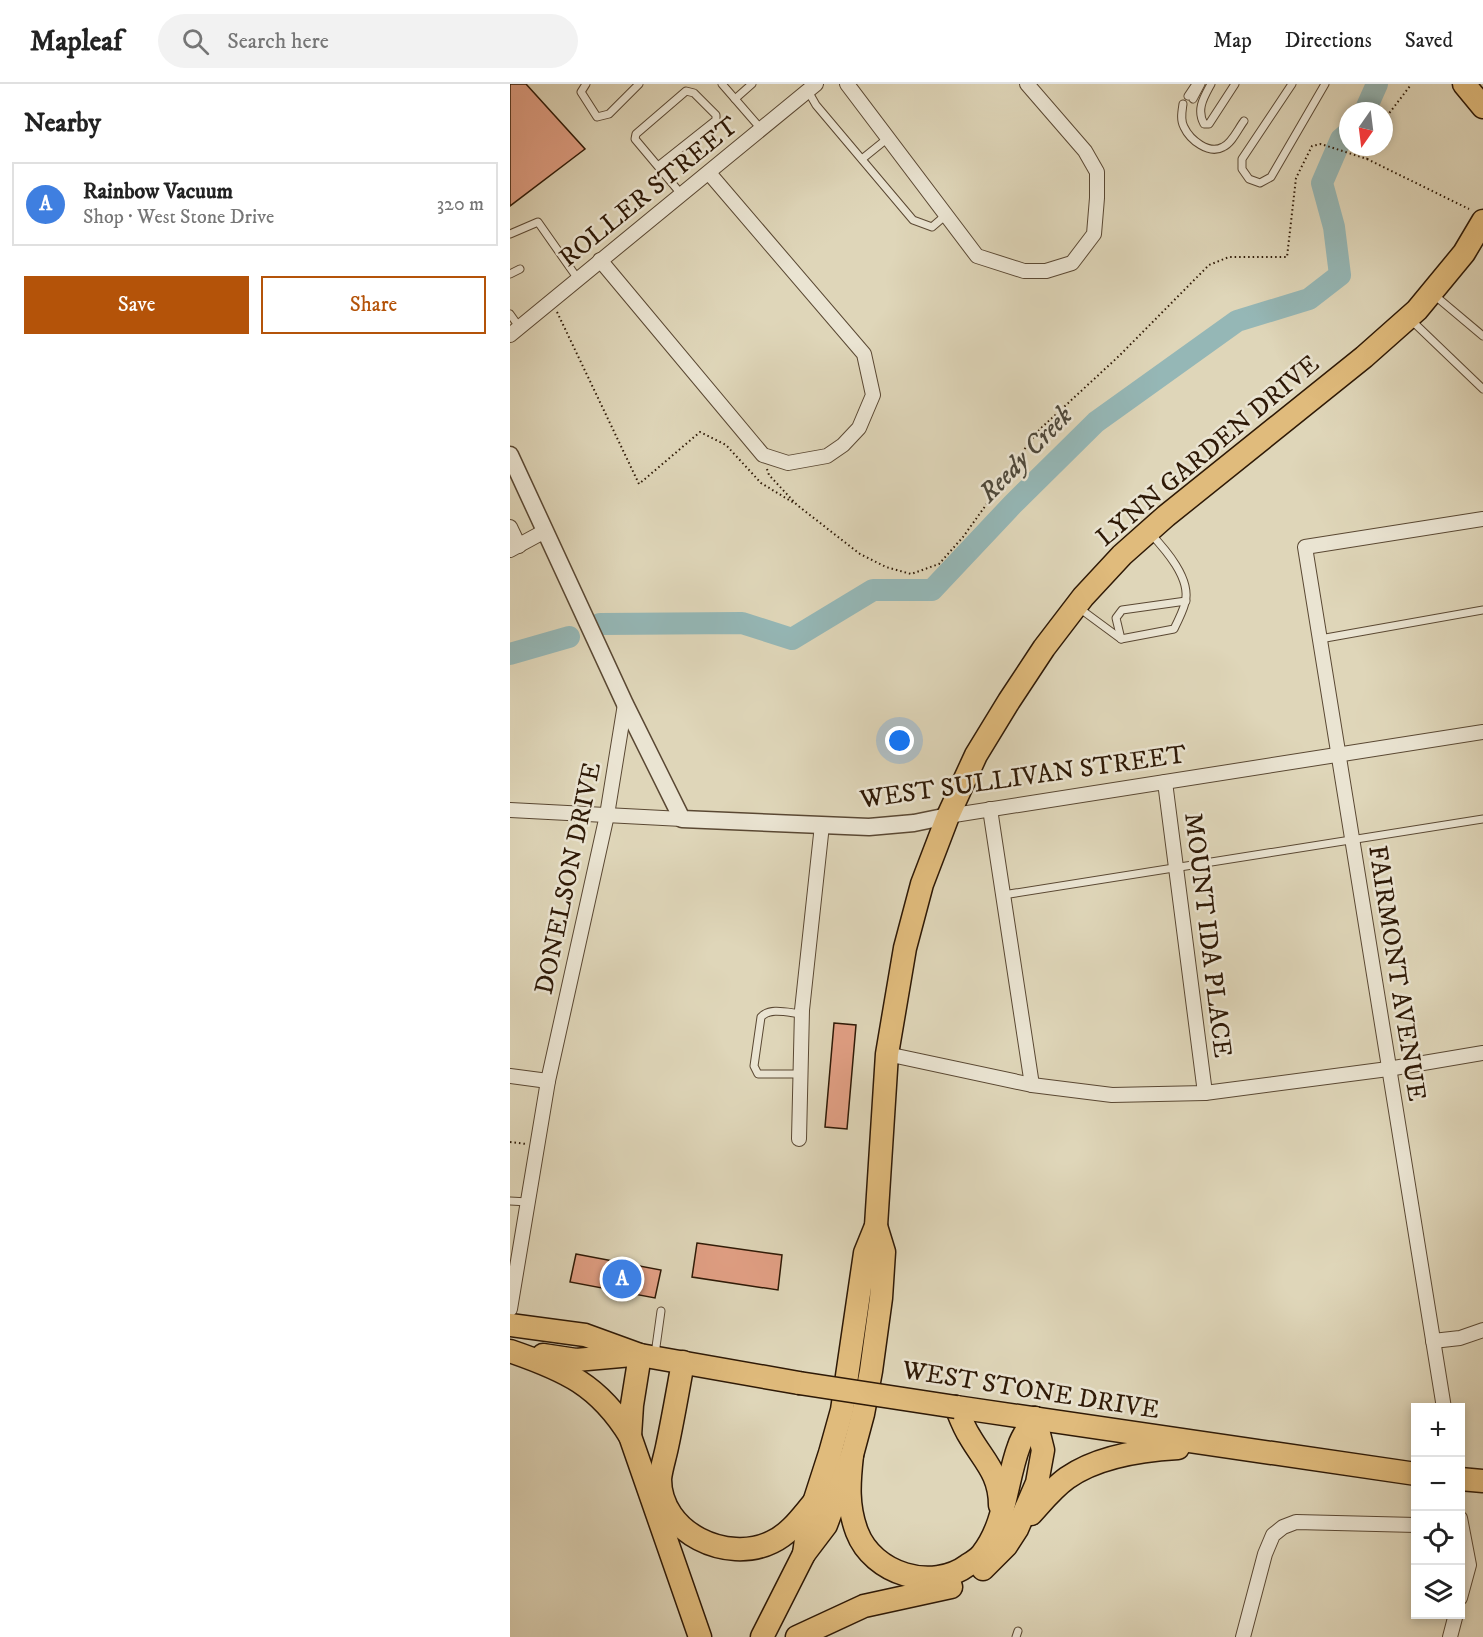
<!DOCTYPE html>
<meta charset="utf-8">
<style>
:root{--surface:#fff;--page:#f2f2f2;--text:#222;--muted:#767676;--line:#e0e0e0;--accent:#b45309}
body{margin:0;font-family:"IM FELL DW Pica",serif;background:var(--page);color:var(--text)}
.controls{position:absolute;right:18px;bottom:18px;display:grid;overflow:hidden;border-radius:0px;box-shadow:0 3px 9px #0003}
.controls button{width:54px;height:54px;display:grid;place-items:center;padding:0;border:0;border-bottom:2px solid var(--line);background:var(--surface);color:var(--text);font:30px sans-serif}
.compass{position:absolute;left:829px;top:18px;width:54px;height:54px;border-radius:50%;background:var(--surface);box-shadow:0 3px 9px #0003;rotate:194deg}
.you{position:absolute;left:390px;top:657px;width:21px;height:21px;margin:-15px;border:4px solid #fff;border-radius:50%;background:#1a73e8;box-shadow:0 0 0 9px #1a73e833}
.badge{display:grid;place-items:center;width:39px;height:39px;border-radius:50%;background:var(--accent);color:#fff;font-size:20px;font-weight:700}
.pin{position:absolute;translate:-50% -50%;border:3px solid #fff;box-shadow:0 2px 6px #0006}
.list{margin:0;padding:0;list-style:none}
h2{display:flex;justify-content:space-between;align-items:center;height:78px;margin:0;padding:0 24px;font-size:26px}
h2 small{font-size:20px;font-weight:400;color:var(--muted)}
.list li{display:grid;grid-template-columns:39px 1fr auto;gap:18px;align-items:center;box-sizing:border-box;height:84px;margin:0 12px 12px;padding:0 12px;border:2px solid var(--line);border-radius:0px}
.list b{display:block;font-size:22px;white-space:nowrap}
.list p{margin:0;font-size:20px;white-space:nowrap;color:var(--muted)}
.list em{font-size:20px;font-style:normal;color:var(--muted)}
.actions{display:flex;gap:12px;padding:18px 24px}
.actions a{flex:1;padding:14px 0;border:2px solid var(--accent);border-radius:0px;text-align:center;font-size:21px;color:var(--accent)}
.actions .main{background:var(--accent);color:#fff}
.icon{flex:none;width:33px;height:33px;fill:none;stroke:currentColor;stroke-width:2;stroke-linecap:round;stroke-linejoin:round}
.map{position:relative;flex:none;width:973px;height:1553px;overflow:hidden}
header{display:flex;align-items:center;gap:36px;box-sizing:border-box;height:84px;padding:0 30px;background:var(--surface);border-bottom:2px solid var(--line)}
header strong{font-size:28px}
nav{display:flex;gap:33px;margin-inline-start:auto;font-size:21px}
.search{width:420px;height:54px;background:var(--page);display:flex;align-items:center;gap:15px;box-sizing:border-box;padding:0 21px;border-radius:33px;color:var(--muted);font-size:22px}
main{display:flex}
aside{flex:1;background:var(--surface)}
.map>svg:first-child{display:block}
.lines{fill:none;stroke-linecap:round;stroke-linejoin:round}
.river{stroke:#95b7b6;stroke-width:22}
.building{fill:#e2a085;stroke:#2e1906;stroke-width:1.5}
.service-casing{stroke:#5a4833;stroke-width:9}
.minor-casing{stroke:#5a4833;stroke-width:16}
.tertiary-casing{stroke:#5a4833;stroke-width:19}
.primary-casing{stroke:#2e1906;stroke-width:25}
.trunk-casing{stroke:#2e1906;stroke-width:25}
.path{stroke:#2e1906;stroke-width:2;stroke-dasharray:1.5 3;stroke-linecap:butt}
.service{stroke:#eae4d2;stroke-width:7}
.minor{stroke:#eae4d2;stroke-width:14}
.tertiary{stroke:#eae4d2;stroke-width:16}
.primary{stroke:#e0bb7c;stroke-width:22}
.trunk{stroke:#e0bb7c;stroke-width:22}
.trunk-bridge-casing{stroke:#2e1906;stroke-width:25;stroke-linecap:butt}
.trunk-bridge{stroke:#e0bb7c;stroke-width:22}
.labels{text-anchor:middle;stroke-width:5;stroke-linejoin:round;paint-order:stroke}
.street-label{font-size:26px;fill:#2e1906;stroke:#eae4d2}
.water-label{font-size:27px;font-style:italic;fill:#4d483b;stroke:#eae4d2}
</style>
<header>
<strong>Mapleaf</strong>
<div class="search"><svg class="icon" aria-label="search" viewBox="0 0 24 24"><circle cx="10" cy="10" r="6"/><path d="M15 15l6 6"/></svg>Search here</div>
<nav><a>Map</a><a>Directions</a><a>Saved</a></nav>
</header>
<main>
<aside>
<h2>Nearby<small></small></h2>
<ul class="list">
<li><span class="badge" style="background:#3f7fe0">A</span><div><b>Rainbow Vacuum</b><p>Shop · West Stone Drive</p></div><em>320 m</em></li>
</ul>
<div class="actions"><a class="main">Save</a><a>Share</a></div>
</aside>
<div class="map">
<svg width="973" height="1553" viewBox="0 0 973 1553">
<rect width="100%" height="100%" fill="#dfd6b9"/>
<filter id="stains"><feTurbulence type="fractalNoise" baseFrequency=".00333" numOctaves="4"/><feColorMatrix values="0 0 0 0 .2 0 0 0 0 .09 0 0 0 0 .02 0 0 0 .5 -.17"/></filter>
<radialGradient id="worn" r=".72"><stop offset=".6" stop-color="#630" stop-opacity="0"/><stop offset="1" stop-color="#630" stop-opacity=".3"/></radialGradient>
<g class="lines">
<g class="river">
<polyline points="855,27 867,0"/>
<polyline points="90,540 232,539 282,555 363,506 422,506 503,420 586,338 727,237 799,215 830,191 824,143 812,99 831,55 838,49"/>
<polyline points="0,570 59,553"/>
</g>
</g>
<g class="building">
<polygon points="0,0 16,0 75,65 0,122"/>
<polygon points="324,939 346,941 337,1045 315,1043"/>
<polygon points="187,1159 272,1171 268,1206 182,1193"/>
<polygon points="66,1170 151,1186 145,1214 60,1198"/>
</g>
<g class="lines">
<g class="service-casing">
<g id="service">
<polyline points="76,0 71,8 87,33 99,30 129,0"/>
<polyline points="212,0 252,46"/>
<path d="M701,0C694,13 686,25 694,40H699L725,0"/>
<polyline points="782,0 732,75 732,85 739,95 750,99 761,93 815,0"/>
<polyline points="298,7 306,21 403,136 422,143 436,131"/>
<polyline points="678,12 686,0"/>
<polyline points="225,15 242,0"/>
<polyline points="683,15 691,0"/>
<path d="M673,20C672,27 670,36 674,43C680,56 699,71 713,63C722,59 728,45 734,37"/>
<polyline points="352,75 378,54"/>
<polyline points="148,82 206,36 206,31 184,9 176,7 126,50 125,55 172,111"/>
<polyline points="0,150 28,138 68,195"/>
<polyline points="0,190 10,185"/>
<polyline points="923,210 973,252"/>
<polyline points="0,230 10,244"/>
<polyline points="900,235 973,305"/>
<path d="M569,524L611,555L664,545C668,537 673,527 675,519C682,495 655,465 640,449"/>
<polyline points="611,555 606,534 612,526 676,517"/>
<polyline points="810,555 973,526"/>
<polyline points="493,811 973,735"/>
<path d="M291,990H248L244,982L251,933C260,923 279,929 292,930"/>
<polyline points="0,1117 18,1118"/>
<polyline points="145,1270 151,1227"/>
<polyline points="506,1553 508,1547"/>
</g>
</g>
<g class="minor-casing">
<g id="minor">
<polyline points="337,0 467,172 514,187 536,187 562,179 584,150 587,114 587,88 575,67 517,0"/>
<polyline points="90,176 253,371 278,379 317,372 333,361 349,344 363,311 354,270 199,89"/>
<polyline points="0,251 306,0"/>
<polyline points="0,443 9,462"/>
<polyline points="0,466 35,447"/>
<polyline points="655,698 695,1009"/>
<polyline points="480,725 522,1001"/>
<polyline points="0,726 172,735"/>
<polyline points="438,732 973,648"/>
<polyline points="377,970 522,1001 602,1011 695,1009 878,985 973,969"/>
<polyline points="0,992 38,997"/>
<polyline points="289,1055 292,926 312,741"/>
<polyline points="0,1225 38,997 97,731 115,620"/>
<polyline points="923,1257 950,1254 973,1246"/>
<polyline points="934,1324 795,463 973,435"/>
<polyline points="950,1434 959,1481 950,1514"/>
<polyline points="733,1553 755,1470 763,1451 773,1443 786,1438 906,1441"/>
<polyline points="940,1553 946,1530"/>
</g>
</g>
<g class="tertiary-casing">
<polyline id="tertiary" points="0,371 115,620 172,735 359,743 404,739 438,732"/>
</g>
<g class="primary-casing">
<g id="primary">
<polyline points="954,0 973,23"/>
<polyline points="294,1470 299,1434 320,1369 332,1326 355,1169 366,1142 377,970 395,864 412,800 438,732 466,671 499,617 534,564 573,513 612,471 656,432 854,273 907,226 954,169 973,137"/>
<polyline points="252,1553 294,1470 316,1441 342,1371 353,1330 361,1287 371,1214 374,1168 366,1142"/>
</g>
</g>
<g class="trunk-casing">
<g id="trunk">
<polyline points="0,1241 75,1251 130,1271 289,1299"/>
<path d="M0,1267C55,1286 89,1301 120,1352L190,1553"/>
<polyline points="33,1271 66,1276 122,1271"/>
<path d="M173,1278C168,1306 163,1335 157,1363C155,1373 151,1385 150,1395C150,1449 217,1480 262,1458C281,1449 292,1432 305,1417"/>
<polyline points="446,1323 906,1390"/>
<path d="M446,1323C450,1333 454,1344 460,1353C474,1377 490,1390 490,1421"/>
<polyline points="120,1352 122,1321 130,1271"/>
<path d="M342,1371C339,1398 337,1422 347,1448C363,1490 422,1508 458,1481C463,1478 469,1474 472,1470C496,1440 496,1396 509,1362C512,1352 519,1343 525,1334"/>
<polyline points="950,1395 973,1397"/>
<path d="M521,1430C532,1418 543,1404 557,1394C587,1373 632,1366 668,1364"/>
<polyline points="473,1485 496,1462 507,1445 527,1399 533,1366 525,1334"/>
<polyline points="287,1553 354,1522 441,1503"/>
</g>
</g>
<g class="path">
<polyline points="874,36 900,2"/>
<polyline points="857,75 959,125"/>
<polyline points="47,228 129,400 190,348 216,361 251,399 284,419"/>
<polyline points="257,385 259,391 287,421 350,470 376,483 401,490 429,480 453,453 481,414 504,379 529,346 609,272 699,181 719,173 777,173 786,94 802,62 811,60 857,75 862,63"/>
<polyline points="0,1058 16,1060"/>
</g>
<use href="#service" class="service"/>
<use href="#minor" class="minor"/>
<use href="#tertiary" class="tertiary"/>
<use href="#primary" class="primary"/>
<use href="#trunk" class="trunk"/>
<g class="trunk-bridge-casing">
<polyline id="trunk-bridge" points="289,1299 446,1323"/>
</g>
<use href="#trunk-bridge" class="trunk-bridge"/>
</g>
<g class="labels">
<g class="street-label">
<text transform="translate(138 107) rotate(-39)" y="9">ROLLER STREET</text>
<text transform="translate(697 366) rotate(-40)" y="9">LYNN GARDEN DRIVE</text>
<text transform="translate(513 692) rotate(-8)" y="9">WEST SULLIVAN STREET</text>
<text transform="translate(57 794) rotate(-78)" y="9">DONELSON DRIVE</text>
<text transform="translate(699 851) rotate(83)" y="9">MOUNT IDA PLACE</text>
<text transform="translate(888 889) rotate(81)" y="9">FAIRMONT AVENUE</text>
<text transform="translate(521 1305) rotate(9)" y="9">WEST STONE DRIVE</text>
</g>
<g class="water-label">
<text transform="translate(515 370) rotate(-46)" y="9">Reedy Creek</text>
</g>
</g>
<rect width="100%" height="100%" filter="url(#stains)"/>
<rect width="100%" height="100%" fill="url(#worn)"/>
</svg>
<div class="controls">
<button>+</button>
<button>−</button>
<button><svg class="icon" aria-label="locate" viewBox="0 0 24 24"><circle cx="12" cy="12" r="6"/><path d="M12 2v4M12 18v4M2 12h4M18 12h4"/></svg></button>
<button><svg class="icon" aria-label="layers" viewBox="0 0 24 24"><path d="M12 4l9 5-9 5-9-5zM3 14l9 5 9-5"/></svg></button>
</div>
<svg class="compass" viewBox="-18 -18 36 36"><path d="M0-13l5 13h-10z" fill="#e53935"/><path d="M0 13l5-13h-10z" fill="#767676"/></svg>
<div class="you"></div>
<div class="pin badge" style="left:112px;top:1195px;background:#3f7fe0">A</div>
</div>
</main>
